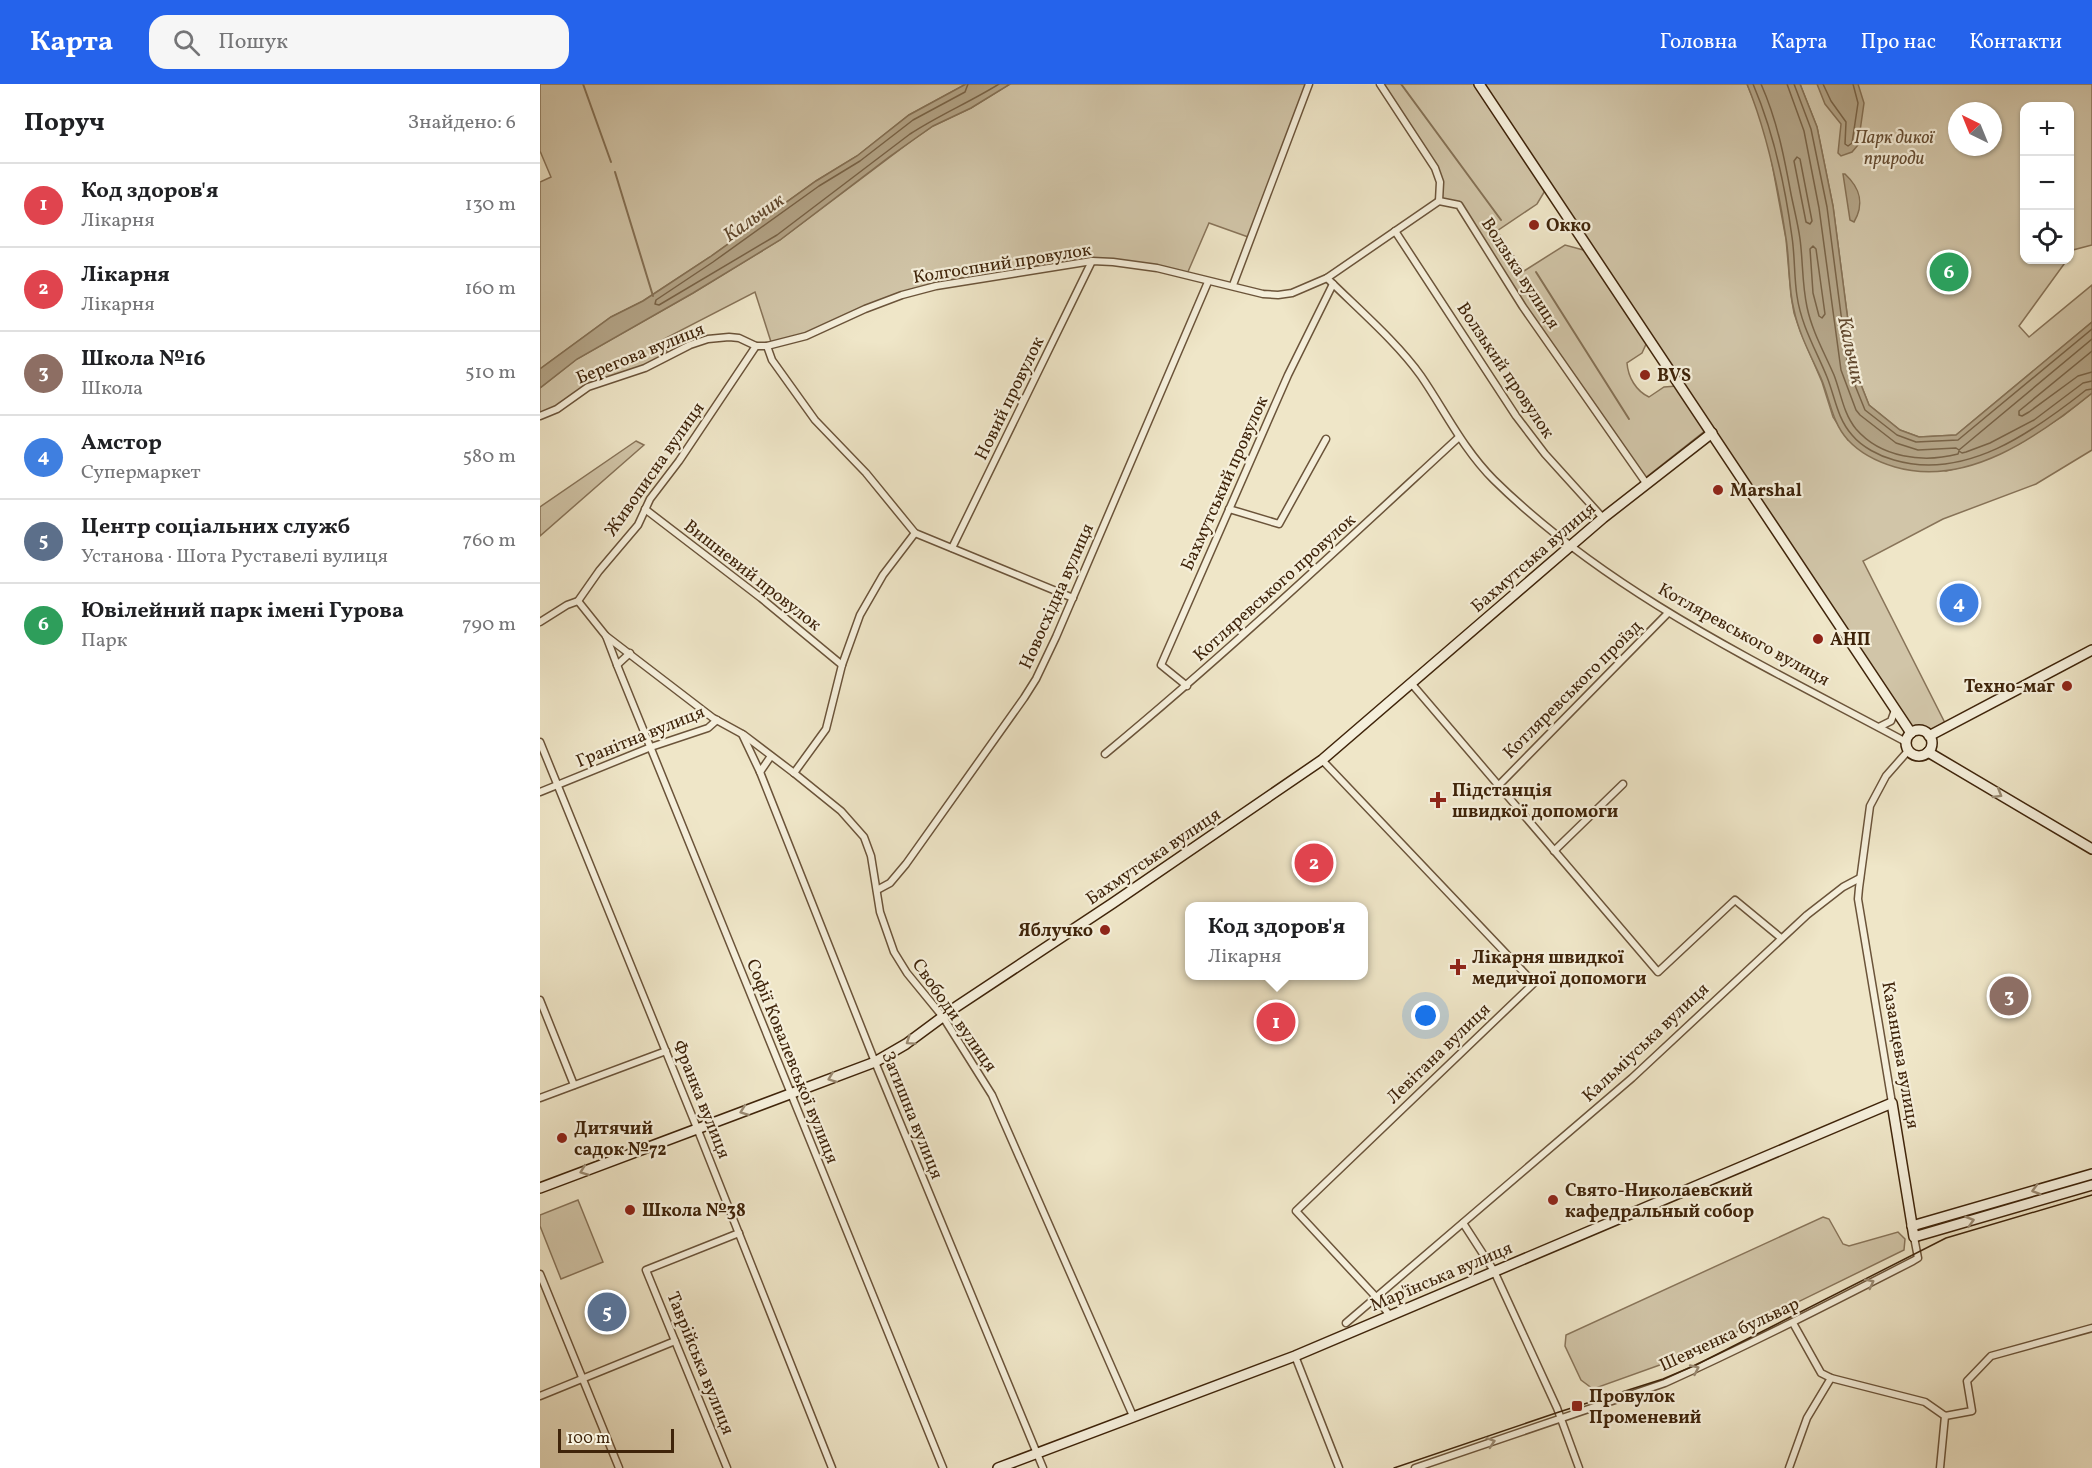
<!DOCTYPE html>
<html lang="uk">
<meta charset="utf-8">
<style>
:root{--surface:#fff;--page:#f6f6f6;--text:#202124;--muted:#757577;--line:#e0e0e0;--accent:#2563eb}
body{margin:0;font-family:Vollkorn,serif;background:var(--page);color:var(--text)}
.controls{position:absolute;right:18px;top:18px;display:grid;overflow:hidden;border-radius:12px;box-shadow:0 2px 4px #0004}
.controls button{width:54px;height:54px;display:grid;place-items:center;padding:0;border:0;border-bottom:2px solid var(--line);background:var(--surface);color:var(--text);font:30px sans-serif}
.compass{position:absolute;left:1408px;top:18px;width:54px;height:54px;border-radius:50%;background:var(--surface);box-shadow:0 2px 4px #0004;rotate:317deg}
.scale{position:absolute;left:18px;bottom:15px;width:116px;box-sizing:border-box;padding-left:6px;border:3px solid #3f240a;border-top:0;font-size:16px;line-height:21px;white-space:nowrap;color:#3f240a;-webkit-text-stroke:4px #f5efdb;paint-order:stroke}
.you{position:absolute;left:886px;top:932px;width:21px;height:21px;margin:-15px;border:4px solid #fff;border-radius:50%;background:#1a73e8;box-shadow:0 0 0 9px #1a73e833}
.badge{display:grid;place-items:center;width:39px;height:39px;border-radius:50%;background:var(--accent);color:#fff;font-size:20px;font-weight:700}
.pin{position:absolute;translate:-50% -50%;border:3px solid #fff;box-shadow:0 2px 6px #0006}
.popup{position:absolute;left:645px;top:818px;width:183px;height:78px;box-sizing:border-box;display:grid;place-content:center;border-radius:12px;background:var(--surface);filter:drop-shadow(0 2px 4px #0005);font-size:20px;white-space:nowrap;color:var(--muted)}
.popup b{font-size:22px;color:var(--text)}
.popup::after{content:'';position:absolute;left:50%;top:100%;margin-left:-12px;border:12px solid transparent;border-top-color:var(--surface)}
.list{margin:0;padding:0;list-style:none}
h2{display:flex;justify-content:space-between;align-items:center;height:78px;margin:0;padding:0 24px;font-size:26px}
h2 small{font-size:20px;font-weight:400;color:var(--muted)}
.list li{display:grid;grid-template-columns:39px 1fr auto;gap:18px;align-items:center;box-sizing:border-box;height:84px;padding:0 24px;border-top:2px solid var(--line)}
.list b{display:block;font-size:22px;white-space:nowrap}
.list p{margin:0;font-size:20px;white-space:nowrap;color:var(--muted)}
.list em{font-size:20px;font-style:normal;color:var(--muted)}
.icon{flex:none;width:33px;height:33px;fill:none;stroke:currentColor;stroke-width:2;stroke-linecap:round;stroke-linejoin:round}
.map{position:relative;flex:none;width:1552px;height:1384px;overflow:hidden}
header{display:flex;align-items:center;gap:36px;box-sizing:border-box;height:84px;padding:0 30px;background:var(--accent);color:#fff}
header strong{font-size:28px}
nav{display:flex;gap:33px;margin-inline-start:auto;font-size:21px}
.search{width:420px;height:54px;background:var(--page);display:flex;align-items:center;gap:15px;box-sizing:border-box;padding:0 21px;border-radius:18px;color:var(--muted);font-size:22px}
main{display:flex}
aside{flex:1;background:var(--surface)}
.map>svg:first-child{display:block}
.green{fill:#d1c5a8;stroke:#887459;stroke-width:1.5;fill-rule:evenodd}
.water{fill:#b3a487;stroke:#857155;stroke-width:1.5}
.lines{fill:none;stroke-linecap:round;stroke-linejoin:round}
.shore{stroke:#796448;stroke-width:1.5}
.stream{stroke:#857155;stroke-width:2}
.street-casing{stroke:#6b543a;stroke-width:9}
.secondary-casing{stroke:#3f240a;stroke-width:12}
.street{stroke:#f5efdb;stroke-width:6}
.secondary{stroke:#f5efdb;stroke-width:9}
.tram{stroke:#3f240a;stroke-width:1.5}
.oneway{stroke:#9a8a72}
.poi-dot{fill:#8f2418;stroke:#f5efdb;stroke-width:2}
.labels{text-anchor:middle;stroke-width:4.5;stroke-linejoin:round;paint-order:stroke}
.park-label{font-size:18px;font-style:italic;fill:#644c32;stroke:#f5efdb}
.poi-label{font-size:18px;font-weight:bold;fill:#3f240a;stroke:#f5efdb;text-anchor:start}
.street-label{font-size:18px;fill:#3f240a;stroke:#f5efdb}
.water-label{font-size:20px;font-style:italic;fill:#624a30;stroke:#f5efdb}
</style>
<header>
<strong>Карта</strong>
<div class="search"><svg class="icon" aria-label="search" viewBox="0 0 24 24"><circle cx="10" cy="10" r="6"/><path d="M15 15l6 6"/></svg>Пошук</div>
<nav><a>Головна</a><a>Карта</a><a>Про нас</a><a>Контакти</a></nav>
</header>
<main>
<aside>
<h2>Поруч<small>Знайдено: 6</small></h2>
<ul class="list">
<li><span class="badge" style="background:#e0444e">1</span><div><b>Код здоров'я</b><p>Лікарня</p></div><em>130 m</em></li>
<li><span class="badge" style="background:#e0444e">2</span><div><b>Лікарня</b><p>Лікарня</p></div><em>160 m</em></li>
<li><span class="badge" style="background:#8d6e63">3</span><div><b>Школа №16</b><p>Школа</p></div><em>510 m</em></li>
<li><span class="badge" style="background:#3f7fe0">4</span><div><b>Амстор</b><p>Супермаркет</p></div><em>580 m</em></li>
<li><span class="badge" style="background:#5c6f8a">5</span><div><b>Центр соціальних служб</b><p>Установа · Шота Руставелі вулиця</p></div><em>760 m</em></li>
<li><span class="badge" style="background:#2e9e5b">6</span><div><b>Ювілейний парк імені Гурова</b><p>Парк</p></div><em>790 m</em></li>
</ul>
</aside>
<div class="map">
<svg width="1552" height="1384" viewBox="0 0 1552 1384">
<rect width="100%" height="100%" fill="#efe6c8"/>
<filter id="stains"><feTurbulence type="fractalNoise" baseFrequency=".00333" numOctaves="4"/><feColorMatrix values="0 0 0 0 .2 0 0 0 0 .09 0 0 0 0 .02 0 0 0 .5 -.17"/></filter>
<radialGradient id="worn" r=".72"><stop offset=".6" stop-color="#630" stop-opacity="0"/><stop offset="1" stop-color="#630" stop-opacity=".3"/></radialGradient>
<g class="green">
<polygon points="0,0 426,0 369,31 317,72 276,97 170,173 103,217 71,233 0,285 0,98 11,93 0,67"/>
<polygon points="470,0 769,0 711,154 669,139 647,190 552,177 362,211 281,246 232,261 215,208 122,256 129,272 48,303 0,332 0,304 37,275 153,209 240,156 374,55 393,42 431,24"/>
<path d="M840,0H936L1006,105L997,120L957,147L984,187L1025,161L1047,167L1107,258L1102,269L1087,279C1088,293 1096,307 1109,313L1124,303L1137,302L1166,346L1104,395L983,223L919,121L899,117L900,98L895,84Z"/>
<polygon points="943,0 1207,0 1219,29 1228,58 1246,155 1251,212 1254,229 1261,249 1282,298 1293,333 1308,356 1406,387 1430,381 1479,360 1523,332 1552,309 1552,366 1496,400 1403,435 1323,477 1405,639 1391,647 1382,642 1372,643"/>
<path d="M1260,0H1552V161L1533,166L1530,172V22H1484V176H1527L1479,242L1489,253L1552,201V238L1416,351L1379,353L1360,346L1329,321L1314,283L1293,122L1277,43ZM1417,27H1453V63H1417Z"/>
<polygon points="96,357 104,361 0,452 0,423"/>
<polygon points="38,1116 63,1178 21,1195 0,1142 0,1131"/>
<polygon points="1283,1133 1289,1135 1303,1160 1309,1162 1358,1148 1365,1155 1364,1166 1156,1268 1053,1305 1041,1296 1025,1262 1026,1251"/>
</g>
<g class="water">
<polygon points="426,0 470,0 431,24 393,42 349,73 240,156 153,209 37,275 0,304 0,285 71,233 103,217 170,173 276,97 317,72 369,31"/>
<path d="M1207,0H1260L1277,43L1293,122L1314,283L1329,321L1360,346L1379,353L1416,351L1552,238V309C1499,352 1427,404 1355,383C1338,378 1320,369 1308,356C1292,339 1290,315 1281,294C1271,272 1259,250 1254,226C1248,203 1250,178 1246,154C1238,101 1227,49 1207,0Z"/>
<polygon points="1277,0 1318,0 1324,19 1318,61 1312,68 1301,72 1298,69 1301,40 1285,20"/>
<path d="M1303,90H1305C1320,104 1325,119 1314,138L1310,136Z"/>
</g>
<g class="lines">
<g class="shore">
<path d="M428,0L425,8L373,36L320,77L279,102L173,178L116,216L115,220L119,221L237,151L370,50C399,31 430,18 459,0"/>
<path d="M1213,0C1234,49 1245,101 1252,153C1255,173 1254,193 1257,212C1261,241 1276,266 1287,293C1295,313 1297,334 1312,351C1322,363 1339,372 1354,376C1425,397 1493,348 1546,306L1552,305"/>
<path d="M1221,0C1237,36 1244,72 1251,110C1254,125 1258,140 1260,155C1263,177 1262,200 1267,223C1272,247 1284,268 1294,291C1301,309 1303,329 1316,345C1341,374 1383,379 1418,370L1419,367L1422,369L1426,368L1450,359L1494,336L1543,299L1552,297"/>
<polyline points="1247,0 1264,47 1279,124 1301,286 1316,326 1320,331 1356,359 1378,366 1416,364 1419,366 1552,255"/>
<polyline points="1254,0 1271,45 1287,123 1308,284 1325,326 1357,351 1376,358 1418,356 1552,245"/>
<polyline points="1283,0 1291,17 1306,38 1305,60 1308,62 1312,59 1318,19 1313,0"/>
<polygon points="1257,73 1260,75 1272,137 1270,140 1266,138 1254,77"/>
<polygon points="1273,162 1276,165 1285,230 1282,234 1279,232 1273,209 1270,165"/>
<polyline points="1552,267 1479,327 1479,331 1482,332 1489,328 1538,292 1552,288"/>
</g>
<g class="stream">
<polyline points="43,0 71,78"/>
<polyline points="861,0 961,136"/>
<polyline points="75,88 113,212"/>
<polyline points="996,188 1089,335"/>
</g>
<g class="street-casing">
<g id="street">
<polyline points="840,0 895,84 900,98 899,117"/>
<polyline points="899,117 919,121 983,223 1106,399"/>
<polyline points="855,147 976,332 1005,370 1063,434"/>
<path d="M787,194C816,223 857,258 881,292C905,327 923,365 954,396C1071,511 1223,581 1366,658"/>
<polyline points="693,201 769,0"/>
<polyline points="227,262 232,276 275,336 326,389 375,449 533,514"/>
<polyline points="0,332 17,325 48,303 105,284 150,261 168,255 189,253 199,254 216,262 227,262 266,252 325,225 362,211 396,202 552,177 573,178 617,184 723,210 738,211 752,209 787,194 899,117"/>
<polyline points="105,425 221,514 302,581"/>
<polyline points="689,425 739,440 786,355"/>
<polyline points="412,464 552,177"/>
<polyline points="38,517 66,552 77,581 90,569"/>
<polyline points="0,538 27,521 38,517 59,487 98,441 110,415 139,377 216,262"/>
<polyline points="66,552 173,634 204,651 254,689 301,727 324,753 331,772 340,828 354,868 367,889 403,933 452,1011 593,1332"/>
<polyline points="77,581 403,1384"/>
<polyline points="871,599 1118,888 1195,816 1241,854"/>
<polyline points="647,602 621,581 748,291 793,200"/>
<polyline points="1339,643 1351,637 1355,626"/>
<polyline points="202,650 220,688 231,672"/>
<polyline points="0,658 157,1044 292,1384"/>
<path d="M565,670C687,569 802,461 918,354"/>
<polyline points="782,676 994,899 756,1127 836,1213 850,1232"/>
<polyline points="220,688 335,978 503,1384"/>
<polyline points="254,689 286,645 302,581 320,531 343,491 375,449"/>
<polyline points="958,702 1128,529"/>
<polyline points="0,708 111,663 168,644 177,636"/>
<polyline points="1014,767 1083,700"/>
<polyline points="337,806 350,799 366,780 484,614 496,595 516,553 668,198"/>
<polyline points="0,916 34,1001"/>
<polyline points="0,1014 126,967"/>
<polyline points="1352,1019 1318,815 1319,804 1330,722 1346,692 1368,667"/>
<polyline points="923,1139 954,1187 1017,1324 1039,1384"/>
<polyline points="0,1190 79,1384"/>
<polyline points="806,1239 1092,994 1267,831 1303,803 1320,794"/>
<polyline points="1253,1239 1281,1289 1291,1294 1385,1318 1405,1332 1432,1327 1427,1297 1451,1272 1552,1244"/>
<polyline points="755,1272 799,1384"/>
<polyline points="0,1312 135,1257"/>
<polyline points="187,1384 106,1186 199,1149"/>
<path d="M875,1384L1125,1299C1209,1261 1291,1219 1373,1177L1378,1174L1374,1153"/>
<polyline points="1249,1384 1267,1334 1291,1294"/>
<polyline points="1400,1384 1405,1332"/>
</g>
</g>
<g class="secondary-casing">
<g id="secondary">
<polyline points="939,0 1371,649"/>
<circle cx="1379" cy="659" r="13"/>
<polyline points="1389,652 1552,566"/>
<polyline points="1388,668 1552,765"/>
<polyline points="0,1104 335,978 366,960 416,923 573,819 782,676 1063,434 1172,349"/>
<polyline points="1372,1142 1552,1090"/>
<polyline points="458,1384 755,1272 1352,1019 1374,1153 1552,1101"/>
</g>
</g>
<use href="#street" class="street"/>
<use href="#secondary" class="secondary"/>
<polyline class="tram" points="854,1384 1019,1328 1123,1295 1156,1281 1406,1154 1552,1111"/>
</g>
<defs><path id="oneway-chevron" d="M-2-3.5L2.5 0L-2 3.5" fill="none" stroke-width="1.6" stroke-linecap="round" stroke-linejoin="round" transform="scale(1.5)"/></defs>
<g class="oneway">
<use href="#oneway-chevron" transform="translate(1458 710) rotate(31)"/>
<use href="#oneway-chevron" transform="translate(370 957) rotate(146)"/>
<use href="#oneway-chevron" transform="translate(292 994) rotate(159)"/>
<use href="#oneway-chevron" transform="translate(204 1027) rotate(160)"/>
<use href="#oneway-chevron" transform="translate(44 1087) rotate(159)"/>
<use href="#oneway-chevron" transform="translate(1496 1106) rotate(164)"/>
<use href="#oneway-chevron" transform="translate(1430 1137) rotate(-16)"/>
<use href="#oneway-chevron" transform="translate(1330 1199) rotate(-27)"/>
<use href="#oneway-chevron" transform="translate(1155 1285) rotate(-25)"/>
<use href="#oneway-chevron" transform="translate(951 1358) rotate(-19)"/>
</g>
<g class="poi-dot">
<circle cx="994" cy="141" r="6"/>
<circle cx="1105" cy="291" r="6"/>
<circle cx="1178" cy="406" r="6"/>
<circle cx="1278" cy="555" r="6"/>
<circle cx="1527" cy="602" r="6"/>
<path d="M895 707h6v6h6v6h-6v6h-6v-6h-6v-6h6z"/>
<circle cx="565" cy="846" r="6"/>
<path d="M915 874h6v6h6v6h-6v6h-6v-6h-6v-6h6z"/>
<circle cx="22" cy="1054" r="6"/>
<circle cx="1013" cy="1116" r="6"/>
<circle cx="90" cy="1126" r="6"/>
<rect x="1031" y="1316" width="12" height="12" rx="3"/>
</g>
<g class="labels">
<g class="park-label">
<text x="1354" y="59">Парк дикої<tspan x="1354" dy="21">природи</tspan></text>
</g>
<g class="poi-label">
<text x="1006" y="147">Окко</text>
<text x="1117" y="297">BVS</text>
<text x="1190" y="412">Marshal</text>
<text x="1290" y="561">АНП</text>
<text x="1515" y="608" text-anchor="end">Техно-маг</text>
<text x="912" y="712">Підстанція<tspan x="912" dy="21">швидкої допомоги</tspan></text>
<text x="553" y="852" text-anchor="end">Яблучко</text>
<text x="932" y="879">Лікарня швидкої<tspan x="932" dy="21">медичної допомоги</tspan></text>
<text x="34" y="1050">Дитячий<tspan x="34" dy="21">садок №72</tspan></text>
<text x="1025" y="1112">Свято-Николаевский<tspan x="1025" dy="21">кафедральный собор</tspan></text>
<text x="102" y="1132">Школа №38</text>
<text x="1049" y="1318">Провулок<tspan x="1049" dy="21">Променевий</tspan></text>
</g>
<g class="street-label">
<text transform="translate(462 179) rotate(-9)" y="6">Колгоспний провулок</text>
<text transform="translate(981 189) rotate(57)" y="6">Волзька вулиця</text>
<text transform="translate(100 269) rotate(-22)" y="6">Берегова вулиця</text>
<text transform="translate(966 286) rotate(56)" y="6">Волзький провулок</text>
<text transform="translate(469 314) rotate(-64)" y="6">Новий провулок</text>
<text transform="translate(114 385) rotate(-55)" y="6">Живописна вулиця</text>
<text transform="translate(684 399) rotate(-66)" y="6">Бахмутський провулок</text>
<text transform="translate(993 473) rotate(-41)" y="6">Бахмутська вулиця</text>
<text transform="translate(213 491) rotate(38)" y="6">Вишневий провулок</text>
<text transform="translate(734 503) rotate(-42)" y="6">Котляревського провулок</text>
<text transform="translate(516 512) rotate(-66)" y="6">Новосхідна вулиця</text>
<text transform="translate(1204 550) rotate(29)" y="6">Котляревського вулиця</text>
<text transform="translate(1032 605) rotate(-45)" y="6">Котляревського проїзд</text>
<text transform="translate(100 652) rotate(-22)" y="6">Гранітна вулиця</text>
<text transform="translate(613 772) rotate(-34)" y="6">Бахмутська вулиця</text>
<text transform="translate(415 931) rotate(55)" y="6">Свободи вулиця</text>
<text transform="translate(1105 958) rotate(-43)" y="6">Кальміуська вулиця</text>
<text transform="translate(898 969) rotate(-44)" y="6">Левітана вулиця</text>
<text transform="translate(1361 971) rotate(80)" y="6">Казанцева вулиця</text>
<text transform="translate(253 977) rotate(68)" y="6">Софії Ковалевської вулиця</text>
<text transform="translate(162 1015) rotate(68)" y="6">Франка вулиця</text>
<text transform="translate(373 1031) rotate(68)" y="6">Затишна вулиця</text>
<text transform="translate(901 1192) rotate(-23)" y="6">Мар'їнська вулиця</text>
<text transform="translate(1189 1250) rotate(-25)" y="6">Шевченка бульвар</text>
<text transform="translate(161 1279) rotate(68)" y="6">Таврійська вулиця</text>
</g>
<g class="water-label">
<text transform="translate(213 133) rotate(-35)" y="7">Кальчик</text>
<text transform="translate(1312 266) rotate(78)" y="7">Кальчик</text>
</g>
</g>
<rect width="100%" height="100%" filter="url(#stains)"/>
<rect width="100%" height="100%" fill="url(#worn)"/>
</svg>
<div class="controls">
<button>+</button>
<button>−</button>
<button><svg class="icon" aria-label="locate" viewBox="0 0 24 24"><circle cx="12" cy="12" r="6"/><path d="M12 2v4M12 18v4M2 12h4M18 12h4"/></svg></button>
</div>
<svg class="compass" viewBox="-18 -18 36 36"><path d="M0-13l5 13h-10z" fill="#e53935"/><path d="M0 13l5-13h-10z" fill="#757577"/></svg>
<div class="scale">100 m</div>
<div class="you"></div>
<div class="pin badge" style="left:736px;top:938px;background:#e0444e">1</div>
<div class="popup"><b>Код здоров'я</b>Лікарня</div>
<div class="pin badge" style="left:774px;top:779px;background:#e0444e">2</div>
<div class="pin badge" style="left:1469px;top:912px;background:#8d6e63">3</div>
<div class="pin badge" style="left:1419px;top:519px;background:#3f7fe0">4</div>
<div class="pin badge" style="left:67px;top:1228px;background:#5c6f8a">5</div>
<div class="pin badge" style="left:1409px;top:188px;background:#2e9e5b">6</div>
</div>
</main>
